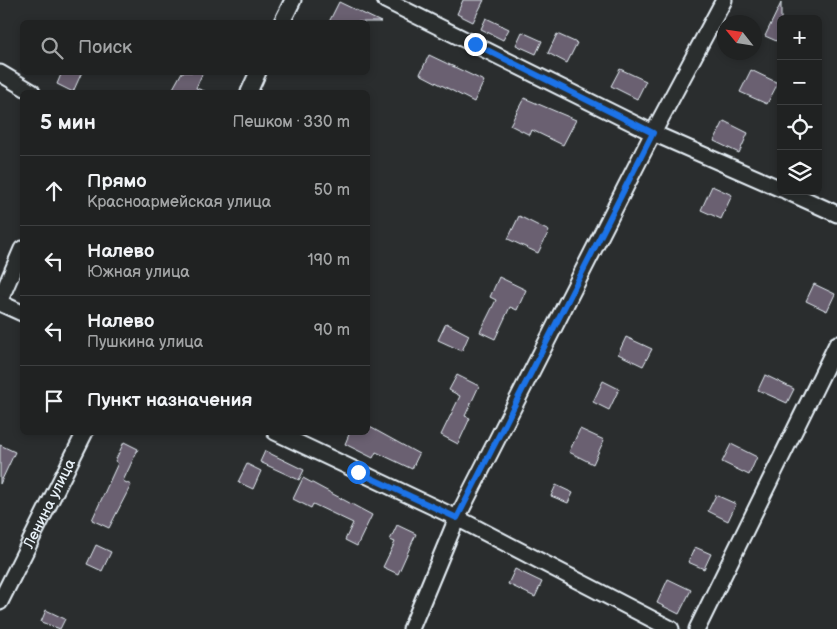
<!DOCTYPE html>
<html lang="ru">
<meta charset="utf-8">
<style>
:root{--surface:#202222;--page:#282a2a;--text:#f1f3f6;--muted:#a2a4a5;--line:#3d3f40}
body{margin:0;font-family:"Balsamiq Sans",sans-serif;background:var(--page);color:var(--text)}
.controls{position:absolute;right:15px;top:15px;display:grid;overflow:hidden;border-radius:8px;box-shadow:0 2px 8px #0003}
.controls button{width:45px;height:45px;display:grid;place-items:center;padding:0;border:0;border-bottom:1px solid var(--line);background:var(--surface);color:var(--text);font:25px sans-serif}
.compass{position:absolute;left:717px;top:15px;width:45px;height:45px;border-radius:50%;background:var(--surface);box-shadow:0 2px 8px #0003;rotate:300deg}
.stop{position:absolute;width:15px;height:15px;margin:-11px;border:4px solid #1a73e8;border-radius:50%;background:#fff}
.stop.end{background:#1a73e8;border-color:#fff;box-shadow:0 1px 5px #0008}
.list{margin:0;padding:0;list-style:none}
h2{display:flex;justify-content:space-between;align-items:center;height:65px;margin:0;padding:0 20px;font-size:21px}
h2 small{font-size:16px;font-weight:400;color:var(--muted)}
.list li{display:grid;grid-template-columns:32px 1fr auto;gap:15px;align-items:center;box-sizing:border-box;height:70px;padding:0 20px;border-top:1px solid var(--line)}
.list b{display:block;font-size:19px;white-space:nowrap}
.list p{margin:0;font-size:16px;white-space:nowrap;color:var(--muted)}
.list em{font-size:16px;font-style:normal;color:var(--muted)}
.icon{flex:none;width:28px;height:28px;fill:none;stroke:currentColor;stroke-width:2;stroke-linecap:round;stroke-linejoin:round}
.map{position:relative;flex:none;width:837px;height:629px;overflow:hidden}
.search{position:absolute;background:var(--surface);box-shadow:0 2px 8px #0003;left:20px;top:20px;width:350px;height:55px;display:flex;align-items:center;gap:12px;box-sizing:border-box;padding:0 18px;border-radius:8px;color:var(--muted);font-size:19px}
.panel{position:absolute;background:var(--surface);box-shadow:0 2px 8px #0003;left:20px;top:90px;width:350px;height:345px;border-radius:8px}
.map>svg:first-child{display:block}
.building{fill:#6b6171;stroke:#e8f1f8}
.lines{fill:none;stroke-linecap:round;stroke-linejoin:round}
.street-casing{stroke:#e8f1f8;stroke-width:19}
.street{stroke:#2a2d2e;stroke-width:15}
.route{stroke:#1a73e8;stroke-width:6}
.labels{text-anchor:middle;stroke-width:4;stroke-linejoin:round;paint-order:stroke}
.street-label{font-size:15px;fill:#e8f1f8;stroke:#2a2d2e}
</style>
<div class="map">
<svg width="837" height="629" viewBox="0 0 837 629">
<rect width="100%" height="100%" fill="#2a2d2e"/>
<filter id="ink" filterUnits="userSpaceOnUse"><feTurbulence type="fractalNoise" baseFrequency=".02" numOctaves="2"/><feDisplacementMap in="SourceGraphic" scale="10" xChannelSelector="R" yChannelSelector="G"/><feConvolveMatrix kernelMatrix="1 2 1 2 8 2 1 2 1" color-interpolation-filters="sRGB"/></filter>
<g filter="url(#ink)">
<g class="building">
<polygon points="463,0 484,0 473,22 457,14"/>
<polygon points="339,2 381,22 329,22"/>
<polygon points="781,3 781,43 765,36"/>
<polygon points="486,18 509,29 503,40 481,29"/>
<polygon points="522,32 542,41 536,54 516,45"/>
<polygon points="557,34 577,43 567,63 548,53"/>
<polygon points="429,55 484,81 474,102 420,74"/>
<polygon points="620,69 646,81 637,99 611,86"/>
<polygon points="751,70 778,83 767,104 740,92"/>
<polygon points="62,72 82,72 73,92 57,84"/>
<polygon points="182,72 203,72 196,88 207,92 171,92"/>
<polygon points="524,98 576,120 563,145 532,130 530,135 510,125"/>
<polygon points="724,121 748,133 739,153 714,141"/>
<polygon points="712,186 732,195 721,219 701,210"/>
<polygon points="519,216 549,231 538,253 508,239"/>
<polygon points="499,277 526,290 517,310 510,307 495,339 480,332 496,300 490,297"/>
<polygon points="814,284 835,294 827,311 806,301"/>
<polygon points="446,323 469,335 462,351 438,340"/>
<polygon points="626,337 652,349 643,366 618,354"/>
<polygon points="457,375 479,386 465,416 470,418 458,444 441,435 460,396 449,390"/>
<polygon points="765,375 794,389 787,403 758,390"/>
<polygon points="603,381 619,389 609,410 593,402"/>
<polygon points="368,426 419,454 412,469 376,452 373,458 345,444 350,432 368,432"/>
<polygon points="580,429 604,440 593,464 569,452"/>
<polygon points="124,442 138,449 123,481 131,485 109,528 92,520 118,463 115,461"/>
<polygon points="731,444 757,457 749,475 722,462"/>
<polygon points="0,445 15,452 0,484"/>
<polygon points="265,451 304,470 299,480 260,462"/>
<polygon points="247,464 261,471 253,489 238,482"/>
<polygon points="303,478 372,515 357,546 345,540 353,523 313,504 311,508 293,499"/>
<polygon points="556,485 573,493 568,503 551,496"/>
<polygon points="716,495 736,504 728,521 708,511"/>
<polygon points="397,525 416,534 398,574 383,567 395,542 390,540"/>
<polygon points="96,545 111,552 102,571 87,564"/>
<polygon points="695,547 711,554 704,569 688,562"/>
<polygon points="515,569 542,582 535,597 508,584"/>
<polygon points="668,579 691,590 679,614 657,603"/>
<polygon points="46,610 65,619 60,629 41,622"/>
</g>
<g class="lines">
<g class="street-casing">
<g id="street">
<polyline points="385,0 653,133 781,189"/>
<polyline points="282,22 293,0"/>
<polyline points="0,73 32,92"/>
<polyline points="249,92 258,72"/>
<polyline points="786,191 837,214"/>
<polyline points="0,300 22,249"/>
<polyline points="0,303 22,313"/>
<polyline points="275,432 457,518 671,629"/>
<path id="s1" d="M0,602L85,432"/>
<polyline points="411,629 457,518 653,133 724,0"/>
<polyline points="697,629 837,344"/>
</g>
</g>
<use href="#street" class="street"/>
</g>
</g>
<g class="lines" filter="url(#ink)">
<polyline class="route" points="358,472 457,518 653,133 475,44"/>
</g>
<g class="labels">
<g class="street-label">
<text dy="5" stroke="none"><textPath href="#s1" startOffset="110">Ленина улица</textPath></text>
</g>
</g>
</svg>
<div class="controls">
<button>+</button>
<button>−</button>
<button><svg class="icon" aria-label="locate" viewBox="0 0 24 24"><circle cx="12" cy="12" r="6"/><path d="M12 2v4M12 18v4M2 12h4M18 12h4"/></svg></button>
<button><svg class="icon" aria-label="layers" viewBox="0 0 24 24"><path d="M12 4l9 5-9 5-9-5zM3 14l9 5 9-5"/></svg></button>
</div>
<svg class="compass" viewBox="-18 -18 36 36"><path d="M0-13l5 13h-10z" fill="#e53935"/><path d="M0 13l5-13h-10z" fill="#a2a4a5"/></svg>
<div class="stop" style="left:358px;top:472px"></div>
<div class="stop end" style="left:475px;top:44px"></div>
<div class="search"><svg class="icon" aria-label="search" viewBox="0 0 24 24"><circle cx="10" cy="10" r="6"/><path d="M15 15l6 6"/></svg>Поиск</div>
<section class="panel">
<h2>5 мин<small>Пешком · 330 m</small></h2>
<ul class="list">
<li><svg class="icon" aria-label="ahead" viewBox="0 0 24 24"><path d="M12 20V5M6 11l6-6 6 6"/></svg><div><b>Прямо</b><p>Красноармейская улица</p></div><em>50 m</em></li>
<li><svg class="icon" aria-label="left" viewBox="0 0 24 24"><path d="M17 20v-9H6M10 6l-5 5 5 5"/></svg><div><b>Налево</b><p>Южная улица</p></div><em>190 m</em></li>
<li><svg class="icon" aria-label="left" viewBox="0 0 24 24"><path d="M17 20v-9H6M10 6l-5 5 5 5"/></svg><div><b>Налево</b><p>Пушкина улица</p></div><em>90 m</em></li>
<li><svg class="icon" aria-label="arrive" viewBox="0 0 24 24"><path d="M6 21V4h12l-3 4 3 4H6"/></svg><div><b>Пункт назначения</b></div></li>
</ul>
</section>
</div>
